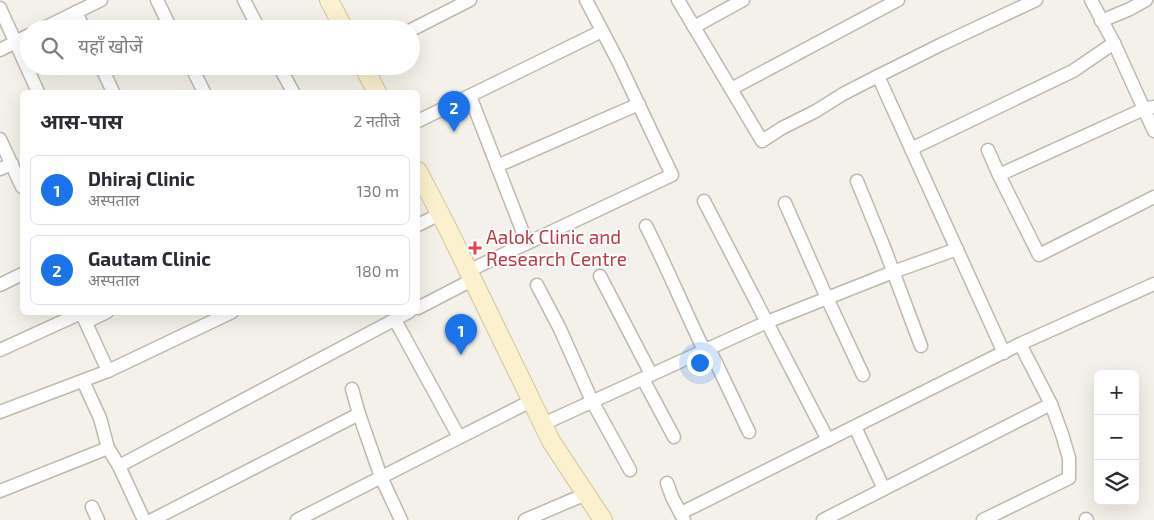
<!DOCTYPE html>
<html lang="hi">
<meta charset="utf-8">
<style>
:root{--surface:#fff;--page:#f7f7f7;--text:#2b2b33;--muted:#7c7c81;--line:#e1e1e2;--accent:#1a73e8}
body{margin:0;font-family:"Exo 2","Noto Sans Devanagari",sans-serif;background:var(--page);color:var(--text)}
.controls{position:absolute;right:15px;bottom:15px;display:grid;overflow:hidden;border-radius:8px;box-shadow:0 5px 20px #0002}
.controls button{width:45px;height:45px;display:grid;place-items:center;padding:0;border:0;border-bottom:1px solid var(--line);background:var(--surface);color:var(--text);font:25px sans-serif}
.you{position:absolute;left:699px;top:362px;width:18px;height:18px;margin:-12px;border:4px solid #fff;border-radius:50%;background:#1a73e8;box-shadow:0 0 0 8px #1a73e833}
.badge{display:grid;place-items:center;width:32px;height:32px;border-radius:50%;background:var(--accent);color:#fff;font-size:16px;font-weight:700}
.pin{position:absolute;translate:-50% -41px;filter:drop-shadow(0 1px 2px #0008)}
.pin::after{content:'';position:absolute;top:26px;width:18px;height:15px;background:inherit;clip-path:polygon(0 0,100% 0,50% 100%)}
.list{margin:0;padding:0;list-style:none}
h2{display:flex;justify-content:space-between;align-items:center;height:65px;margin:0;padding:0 20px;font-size:21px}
h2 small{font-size:16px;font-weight:400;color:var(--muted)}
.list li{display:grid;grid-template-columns:32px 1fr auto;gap:15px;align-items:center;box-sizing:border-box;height:70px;margin:0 10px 10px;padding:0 10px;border:1px solid var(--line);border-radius:8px}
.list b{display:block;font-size:19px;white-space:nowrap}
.list p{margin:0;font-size:16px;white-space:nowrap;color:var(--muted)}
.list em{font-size:16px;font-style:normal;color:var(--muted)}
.icon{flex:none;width:28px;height:28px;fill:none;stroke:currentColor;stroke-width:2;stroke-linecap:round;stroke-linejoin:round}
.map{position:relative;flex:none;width:1154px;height:520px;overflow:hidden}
.search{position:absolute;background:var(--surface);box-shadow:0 5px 20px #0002;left:20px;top:20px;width:400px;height:55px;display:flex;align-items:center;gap:12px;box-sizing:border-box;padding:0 18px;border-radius:28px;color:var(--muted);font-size:19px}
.panel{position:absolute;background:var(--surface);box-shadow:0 5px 20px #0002;left:20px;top:90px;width:400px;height:225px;border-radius:8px}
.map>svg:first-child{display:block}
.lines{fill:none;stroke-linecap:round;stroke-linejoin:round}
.street-casing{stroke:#bfb9ad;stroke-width:15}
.secondary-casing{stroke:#d0c49d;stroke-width:20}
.street{stroke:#fff;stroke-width:12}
.secondary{stroke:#fbf1ce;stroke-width:18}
.health-dot{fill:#e0444e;stroke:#fff;stroke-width:2}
.labels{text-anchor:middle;stroke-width:4;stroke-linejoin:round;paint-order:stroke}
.health-label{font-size:19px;fill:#be3a42;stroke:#fff;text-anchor:start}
</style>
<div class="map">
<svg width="1154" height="520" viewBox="0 0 1154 520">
<rect width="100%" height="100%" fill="#f4f1ea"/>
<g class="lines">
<g class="street-casing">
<g id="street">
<polyline points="157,0 171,29"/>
<polyline points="244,0 259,29"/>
<polyline points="678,0 762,141 782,128 816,111 843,94 878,76 942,44 1036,0"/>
<polyline points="1091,0 1114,43 1154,131"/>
<polyline points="0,8 38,92"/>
<polyline points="76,12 84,29"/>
<polyline points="1101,21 1130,9 1146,0"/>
<polyline points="694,27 743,0"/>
<polyline points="42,29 101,0"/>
<polyline points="411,30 470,0"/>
<polyline points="0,50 29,35"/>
<polyline points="101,66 113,92"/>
<polyline points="191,66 204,92"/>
<polyline points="279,66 293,92"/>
<polyline points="878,76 1004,353"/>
<polyline points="731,89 898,0"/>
<polyline points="470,96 527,243"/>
<polyline points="418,121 602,31"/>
<polyline points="0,139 22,187"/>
<polyline points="911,149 1073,71 1114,43"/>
<polyline points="988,150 999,175 1039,255 1154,197"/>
<polyline points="497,166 639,104"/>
<polyline points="0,169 12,164"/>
<polyline points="999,175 1144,109 1154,107"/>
<polyline points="857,181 884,247 921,346"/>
<polyline points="704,201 828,440"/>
<polyline points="785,203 827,298 863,375"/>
<polyline points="418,225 440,214"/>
<path d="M646,226C667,267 684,309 704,350"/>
<polyline points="468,271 672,175 618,61 586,0"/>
<polyline points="600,276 651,374"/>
<polyline points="0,285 22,274"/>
<polyline points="537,285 560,329 592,401 630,470"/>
<polyline points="418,308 472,280"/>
<polyline points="81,312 108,371"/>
<polyline points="395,320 459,437"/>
<polyline points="86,322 107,312"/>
<polyline points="709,348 749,432"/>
<polyline points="0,350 81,313"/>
<polyline points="643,379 674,437"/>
<polyline points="83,381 100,418 108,448 119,466 144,520"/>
<polyline points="352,389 359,414"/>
<polyline points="0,412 108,371 232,312"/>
<polyline points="543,424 767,322 893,272 957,249"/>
<polyline points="855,427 884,489"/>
<polyline points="119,466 409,312"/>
<polyline points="667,483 672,497 684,520"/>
<polyline points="0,491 108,448"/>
<polyline points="92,507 98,520"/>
<polyline points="681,513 1020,344 1154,284"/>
<polyline points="1086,519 1087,520"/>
<polyline points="152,520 359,414 381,477 401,520"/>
<polyline points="297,520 531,401"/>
<polyline points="525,520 586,494"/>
<polyline points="823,520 1051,404"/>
<polyline points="983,520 1069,478 1069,458 1062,434 1051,404 1020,344"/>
</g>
</g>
<g class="secondary-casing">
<g id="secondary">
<polyline points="329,0 344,29"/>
<polyline points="363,66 377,92"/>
<polyline points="418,171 449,231 551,441 603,520"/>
</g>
</g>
<use href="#street" class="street"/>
<use href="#secondary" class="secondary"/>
</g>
<path class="health-dot" d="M472.5 240.5h5v5h5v5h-5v5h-5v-5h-5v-5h5z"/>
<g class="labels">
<g class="health-label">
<text x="486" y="244">Aalok Clinic and<tspan x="486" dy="22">Research Centre</tspan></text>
</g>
</g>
</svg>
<div class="controls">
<button>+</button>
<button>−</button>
<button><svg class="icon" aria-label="layers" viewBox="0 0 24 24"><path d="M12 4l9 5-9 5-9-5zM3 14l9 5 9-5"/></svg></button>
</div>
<div class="you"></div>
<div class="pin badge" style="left:461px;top:355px">1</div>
<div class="pin badge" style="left:454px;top:132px">2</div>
<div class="search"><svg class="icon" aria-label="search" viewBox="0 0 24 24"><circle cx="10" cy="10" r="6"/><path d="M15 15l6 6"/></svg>यहाँ खोजें</div>
<section class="panel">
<h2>आस-पास<small>2 नतीजे</small></h2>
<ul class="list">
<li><span class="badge">1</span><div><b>Dhiraj Clinic</b><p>अस्पताल</p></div><em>130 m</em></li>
<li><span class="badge">2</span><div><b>Gautam Clinic</b><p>अस्पताल</p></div><em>180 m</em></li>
</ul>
</section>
</div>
